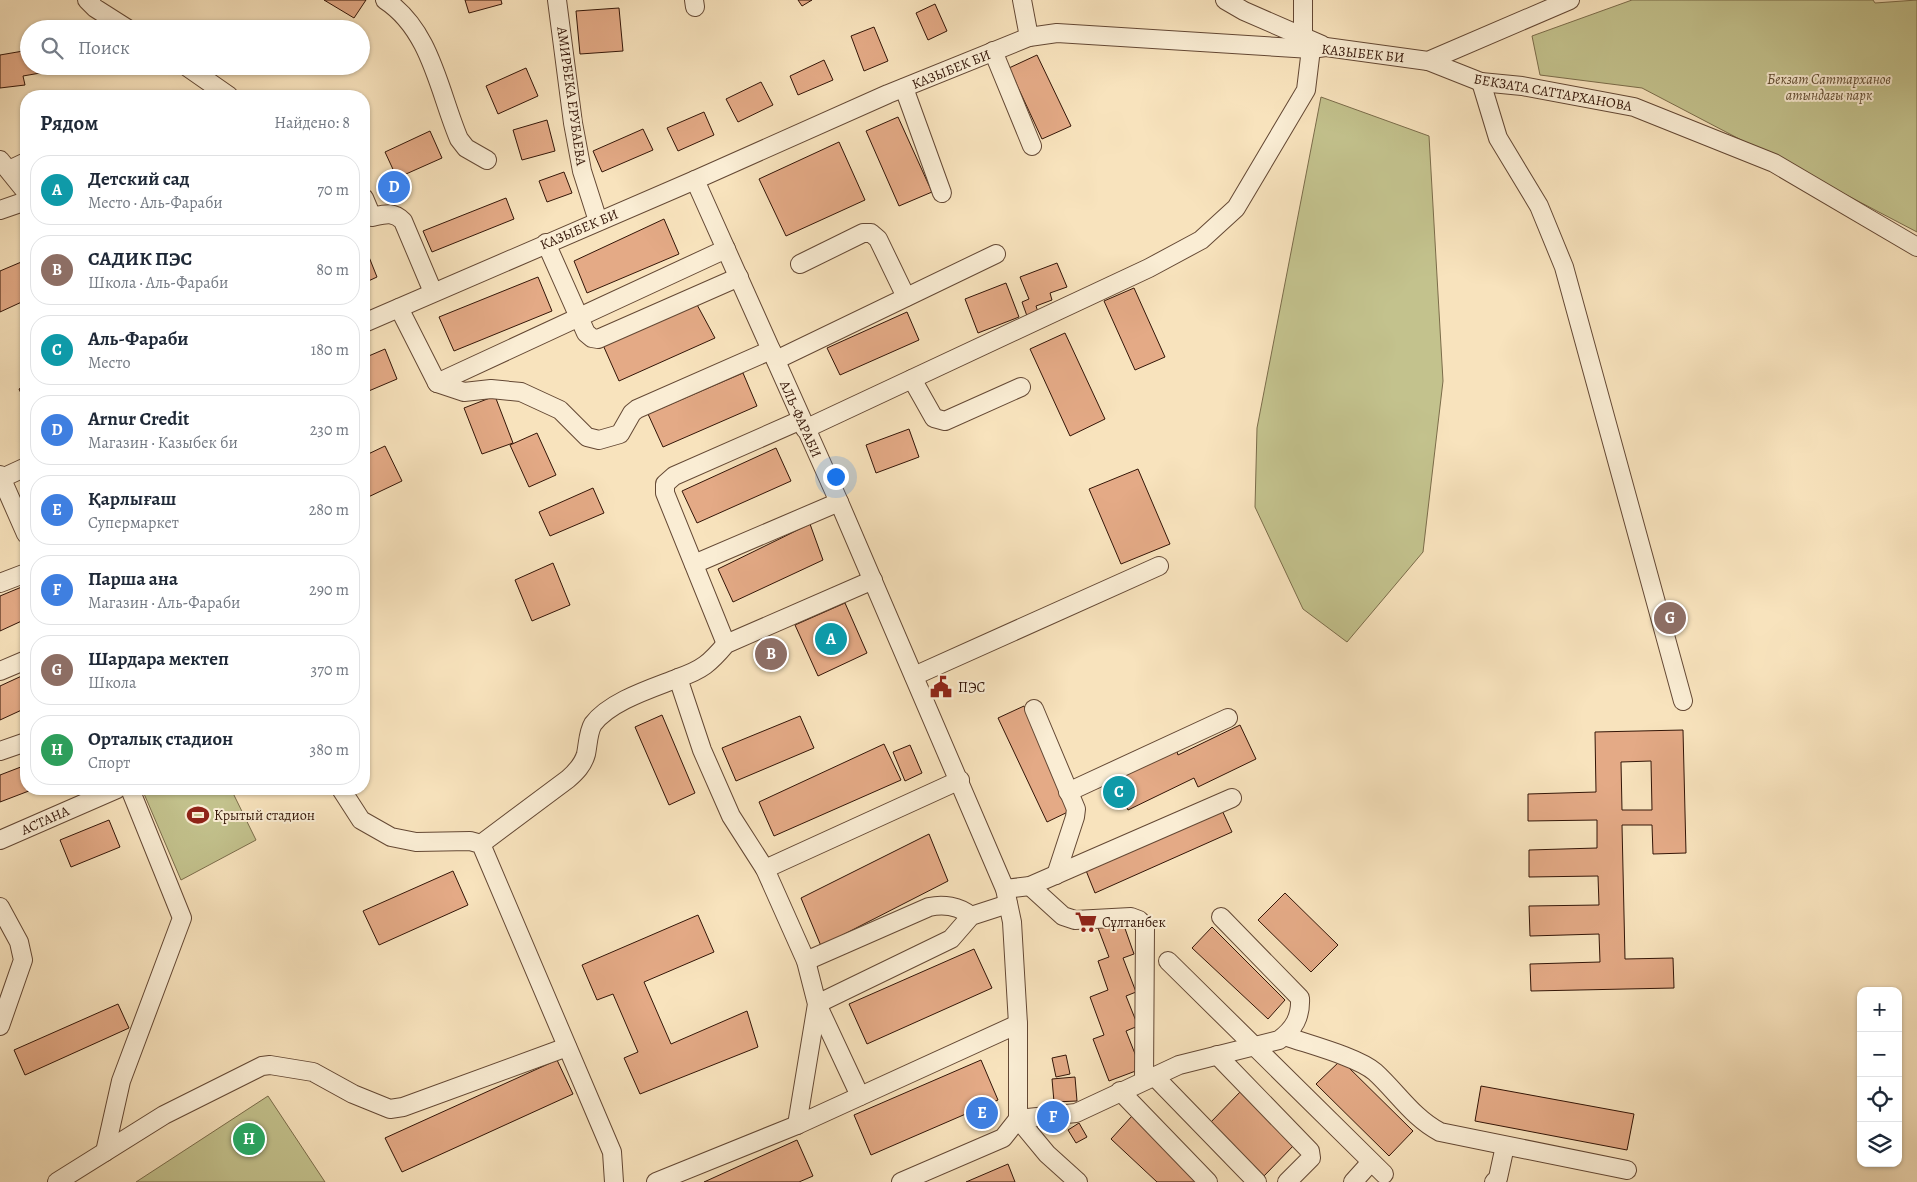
<!DOCTYPE html>
<html lang="ru">
<meta charset="utf-8">
<style>
:root{--surface:#fff;--page:#f2f2f3;--text:#1f2937;--muted:#747a83;--line:#e0e1e3;--accent:#8f2418}
body{margin:0;font-family:Alegreya,serif;background:var(--page);color:var(--text)}
.controls{position:absolute;right:15px;bottom:15px;display:grid;overflow:hidden;border-radius:10px;box-shadow:0 1px 4px #0004}
.controls button{width:45px;height:45px;display:grid;place-items:center;padding:0;border:0;border-bottom:1px solid var(--line);background:var(--surface);color:var(--text);font:25px sans-serif}
.you{position:absolute;left:835px;top:476px;width:18px;height:18px;margin:-12px;border:4px solid #fff;border-radius:50%;background:#1a73e8;box-shadow:0 0 0 8px #1a73e833}
.badge{display:grid;place-items:center;width:32px;height:32px;border-radius:50%;background:var(--accent);color:#fff;font-size:16px;font-weight:700}
.pin{position:absolute;translate:-50% -50%;border:2px solid #fff;box-shadow:0 1px 5px #0006}
.list{margin:0;padding:0;list-style:none}
h2{display:flex;justify-content:space-between;align-items:center;height:65px;margin:0;padding:0 20px;font-size:21px}
h2 small{font-size:16px;font-weight:400;color:var(--muted)}
.list li{display:grid;grid-template-columns:32px 1fr auto;gap:15px;align-items:center;box-sizing:border-box;height:70px;margin:0 10px 10px;padding:0 10px;border:1px solid var(--line);border-radius:20px}
.list b{display:block;font-size:19px;white-space:nowrap}
.list p{margin:0;font-size:16px;white-space:nowrap;color:var(--muted)}
.list em{font-size:16px;font-style:normal;color:var(--muted)}
.icon{flex:none;width:28px;height:28px;fill:none;stroke:currentColor;stroke-width:2;stroke-linecap:round;stroke-linejoin:round}
.map{position:relative;flex:none;width:1917px;height:1182px;overflow:hidden}
.search{position:absolute;background:var(--surface);box-shadow:0 1px 4px #0004;left:20px;top:20px;width:350px;height:55px;display:flex;align-items:center;gap:12px;box-sizing:border-box;padding:0 18px;border-radius:28px;color:var(--muted);font-size:19px}
.panel{position:absolute;background:var(--surface);box-shadow:0 1px 4px #0004;left:20px;top:90px;width:350px;height:705px;border-radius:20px}
.map>svg:first-child{display:block}
.green{fill:#c3c28d;stroke:#7b6c4a}
.building{fill:#e4aa86;stroke:#331507;fill-rule:evenodd}
.lines{fill:none;stroke-linecap:round;stroke-linejoin:round}
.minor-casing{stroke:#644834;stroke-width:20}
.minor{stroke:#faedd4;stroke-width:18}
.labels{text-anchor:middle;stroke-width:4;stroke-linejoin:round;paint-order:stroke}
.street-label{font-size:14px;fill:#331507;stroke:#faedd4}
.park-label{font-size:14px;font-style:italic;fill:#5e492f;stroke:#faedd4}
.poi-label{font-size:14px;fill:#331507;stroke:#faedd4;text-anchor:start}
</style>
<div class="map">
<svg width="1917" height="1182" viewBox="0 0 1917 1182">
<rect width="100%" height="100%" fill="#f8e3bd"/>
<filter id="stains"><feTurbulence type="fractalNoise" baseFrequency=".004" numOctaves="4"/><feColorMatrix values="0 0 0 0 .2 0 0 0 0 .09 0 0 0 0 .02 0 0 0 .5 -.17"/></filter>
<radialGradient id="worn" r=".72"><stop offset=".6" stop-color="#630" stop-opacity="0"/><stop offset="1" stop-color="#630" stop-opacity=".3"/></radialGradient>
<g class="green">
<polygon points="1632,0 1873,0 1875,3 1917,0 1917,232 1642,88 1540,75 1532,36"/>
<polygon points="1321,97 1429,136 1443,381 1423,552 1347,642 1303,609 1255,507 1257,428"/>
<polygon points="142,789 231,789 256,840 181,880"/>
<polygon points="268,1096 325,1182 136,1182"/>
</g>
<g class="building">
<polygon points="324,0 366,0 354,18"/>
<polygon points="465,0 501,0 502,4 469,13"/>
<polygon points="798,0 812,0 802,6"/>
<polygon points="935,4 947,31 928,40 916,13"/>
<polygon points="619,8 623,51 580,54 576,11"/>
<polygon points="874,27 888,61 864,71 851,36"/>
<polygon points="29,50 29,66 45,66 46,72 23,76 25,85 0,88 0,55"/>
<polygon points="1037,55 1071,126 1042,139 1009,68"/>
<polygon points="824,60 833,80 798,95 790,76"/>
<polygon points="526,68 538,96 498,114 486,86"/>
<polygon points="761,82 773,105 738,122 726,99"/>
<polygon points="704,112 714,135 678,151 667,128"/>
<polygon points="898,117 932,192 899,206 866,131"/>
<polygon points="547,120 555,151 522,160 513,130"/>
<polygon points="643,129 653,150 602,172 593,151"/>
<polygon points="430,131 442,158 397,178 385,152"/>
<polygon points="839,142 865,200 786,236 759,179"/>
<polygon points="564,172 572,193 547,202 539,181"/>
<polygon points="506,198 514,219 432,252 423,231"/>
<polygon points="664,219 679,254 587,293 574,261"/>
<polygon points="369,257 377,277 364,283 364,259"/>
<polygon points="26,260 26,300 0,312 0,271"/>
<polygon points="1057,263 1067,287 1050,293 1052,300 1036,306 1038,312 1027,316 1022,302 1029,299 1020,277"/>
<polygon points="538,277 552,311 454,351 439,317"/>
<polygon points="1006,283 1019,317 978,333 965,299"/>
<polygon points="1134,288 1165,357 1135,370 1104,301"/>
<polygon points="695,301 715,338 619,381 603,345"/>
<polygon points="907,312 919,340 840,375 827,348"/>
<polygon points="1065,333 1105,419 1070,436 1030,349"/>
<polygon points="385,349 397,379 364,393 364,358"/>
<polygon points="743,373 757,406 663,447 648,414"/>
<polygon points="26,385 26,404 19,389"/>
<polygon points="495,396 513,443 482,454 464,408"/>
<polygon points="909,429 919,457 876,473 866,445"/>
<polygon points="537,433 556,475 529,487 510,445"/>
<polygon points="385,446 402,481 364,499 364,456"/>
<polygon points="776,448 791,481 697,523 682,491"/>
<polygon points="1138,469 1170,544 1121,564 1089,489"/>
<polygon points="593,488 604,513 550,536 539,512"/>
<polygon points="810,524 823,560 733,602 718,569"/>
<polygon points="553,563 570,605 532,621 515,580"/>
<polygon points="24,586 26,590 26,619 0,631 0,596"/>
<polygon points="845,603 867,653 818,676 795,625"/>
<polygon points="26,674 26,708 0,720 0,686"/>
<polygon points="1024,706 1072,810 1047,822 998,718"/>
<polygon points="662,715 695,793 669,805 635,727"/>
<polygon points="800,716 814,748 736,781 722,748"/>
<polygon points="1240,725 1256,759 1198,787 1194,778 1128,810 1113,778 1176,748 1178,755"/>
<path d="M1683,730L1686,853L1653,854L1652,825H1622L1625,959L1673,958L1674,988L1531,991L1530,964L1600,962L1599,934L1530,936L1529,906L1599,905L1598,876L1529,877V850L1597,848V820L1528,821V794L1596,792L1595,732ZM1651,761L1652,810H1622L1621,762Z"/>
<polygon points="884,744 901,780 774,836 759,802"/>
<polygon points="910,745 922,773 905,781 893,752"/>
<polygon points="26,765 26,789 34,789 0,802 0,775"/>
<polygon points="1221,808 1232,832 1095,893 1085,868"/>
<polygon points="109,820 120,847 71,867 60,840"/>
<polygon points="929,834 948,881 821,946 801,898"/>
<polygon points="453,871 468,905 379,945 363,911"/>
<polygon points="1285,893 1338,945 1311,972 1258,920"/>
<polygon points="698,915 714,952 644,982 671,1044 747,1011 758,1047 640,1094 624,1058 638,1052 613,994 597,1000 582,965"/>
<polygon points="1122,920 1134,954 1123,958 1136,992 1126,996 1138,1026 1126,1031 1141,1069 1109,1081 1093,1039 1104,1035 1090,997 1108,990 1098,961 1109,957 1098,928"/>
<polygon points="1212,927 1285,1000 1268,1019 1192,948"/>
<polygon points="974,949 992,988 867,1044 849,1004"/>
<polygon points="118,1004 129,1028 25,1075 14,1050"/>
<polygon points="1066,1055 1070,1074 1056,1077 1052,1058"/>
<polygon points="557,1060 573,1094 402,1172 385,1138"/>
<polygon points="981,1060 998,1100 871,1155 854,1115"/>
<polygon points="1341,1060 1413,1131 1389,1156 1316,1084"/>
<polygon points="1075,1077 1077,1101 1054,1102 1052,1079"/>
<polygon points="1481,1086 1634,1114 1627,1150 1475,1121"/>
<polygon points="1242,1090 1296,1143 1263,1177 1209,1124"/>
<polygon points="1132,1116 1202,1182 1157,1182 1111,1139"/>
<polygon points="1079,1123 1087,1137 1076,1143 1068,1130"/>
<polygon points="797,1140 813,1176 799,1182 704,1182"/>
<polygon points="1008,1164 1015,1182 966,1182"/>
</g>
<g class="lines">
<g class="minor-casing">
<g id="minor">
<polyline points="87,0 95,8 128,29"/>
<path d="M385,0C431,30 439,92 459,139L466,148L487,160"/>
<polyline points="557,0 573,123 582,171 598,221"/>
<polyline points="694,0 695,7"/>
<polyline points="1022,0 1029,37"/>
<polyline points="1225,0 1244,11 1322,45"/>
<polyline points="1303,37 1303,0"/>
<polyline points="993,51 1032,146"/>
<polyline points="1428,61 1481,82 1522,86 1634,107 1774,163 1917,247"/>
<polyline points="186,66 229,96"/>
<polyline points="1481,82 1498,138 1539,206 1564,267 1683,701"/>
<polyline points="904,88 942,193"/>
<polyline points="0,160 26,192"/>
<polyline points="9,170 26,162"/>
<polyline points="695,180 839,502 1005,889 1012,922 1018,1024 1018,1119 1047,1154 1078,1182"/>
<path d="M364,198L372,217C385,214 393,211 403,221L433,292"/>
<polyline points="0,210 26,201"/>
<polyline points="546,243 586,333 592,338 598,339 739,277"/>
<polyline points="800,264 863,233 871,233 878,239 906,297"/>
<polyline points="399,308 437,383 464,392 491,389 521,392 560,410 587,437 599,440 620,434 632,413 637,409 771,350"/>
<polyline points="364,323 695,180 888,94 1029,37 1057,33 1311,49 1326,47 1428,61 1570,0"/>
<polyline points="776,360 996,254"/>
<polyline points="912,379 934,418 945,421 1021,387"/>
<polyline points="437,383 726,249"/>
<polyline points="805,429 1149,268 1201,240 1236,208 1306,90 1311,49"/>
<polyline points="0,475 26,534"/>
<polyline points="0,479 26,467"/>
<polyline points="694,564 839,502"/>
<polyline points="0,583 26,573"/>
<polyline points="726,644 665,493 665,484 674,476 801,420"/>
<polyline points="0,671 26,660"/>
<polyline points="914,676 1159,566"/>
<polyline points="1034,709 1076,809 1075,817 1056,875"/>
<polyline points="0,751 26,742"/>
<polyline points="341,789 361,820 391,837 416,842 470,841 481,844 612,1152 614,1182"/>
<polyline points="1068,792 1228,718"/>
<polyline points="0,840 117,789"/>
<path d="M481,844L568,779C576,772 583,765 586,754C588,745 588,732 593,724C610,701 653,688 678,678"/>
<polyline points="765,869 960,780"/>
<polyline points="1030,886 1063,916 1075,920 1131,917 1139,920 1145,926 1144,1080"/>
<polyline points="1005,889 1030,886 1232,798"/>
<polyline points="0,907 19,942 23,960 0,1026"/>
<path d="M806,961L929,907C943,904 959,906 971,916"/>
<polyline points="1168,961 1384,1174"/>
<path d="M1285,1036C1307,1044 1358,1057 1375,1072C1397,1092 1413,1118 1440,1132L1627,1170"/>
<polyline points="1217,1055 1310,1151 1311,1158 1287,1182"/>
<polyline points="1154,1076 1257,1182"/>
<polyline points="1120,1091 1208,1182"/>
<polyline points="860,1096 817,1004 951,939 971,916 1008,904"/>
<path d="M1018,1119L1076,1113L1179,1065L1279,1040C1294,1029 1301,1017 1300,998L1221,917"/>
<path d="M797,1125L817,1004L806,961L765,869L731,816L702,750L678,678C702,670 710,663 726,644L873,580"/>
<polyline points="105,1152 121,1081 182,918 130,789"/>
<polyline points="57,1182 164,1115 262,1066 270,1065 313,1072 353,1094 390,1109 403,1107 567,1047"/>
<polyline points="656,1182 797,1125 1018,1024"/>
<polyline points="901,1182 1003,1138 1018,1119"/>
<polyline points="1353,1182 1371,1162"/>
<polyline points="1494,1182 1498,1178 1505,1146"/>
</g>
</g>
<use href="#minor" class="minor"/>
</g>
<defs>
<g id="civic-bare" transform="scale(1.725)"><path d="M-.6-6.5H3V-4.5H.6V-3L4-1V1h2V6H-6V1h2V-1L-.6-3ZM-1.2 2.5V6h2.4V2.5Z" fill="#8f2418" stroke="#faedd4" stroke-width="2.5" paint-order="stroke"/></g>
<g id="stadium-bare" transform="scale(1.725)"><path d="M0-5a6.5 5 0 1 0 0 10a6.5 5 0 1 0 0-10ZM-3.5-1.8h7v3.6h-7Z" fill="#8f2418" stroke="#faedd4" stroke-width="2.5" paint-order="stroke"/></g>
<g id="supermarket-bare" transform="scale(1.725)"><path d="M-6-5.5h2.5l.6 2H6L4.5 2H-2.5L-4.4-4H-6ZM-1.5 3.2a1.3 1.3 0 1 0 .1 0ZM3 3.2a1.3 1.3 0 1 0 .1 0Z" fill="#8f2418" stroke="#faedd4" stroke-width="2.5" paint-order="stroke"/></g>
</defs>
<g fill-rule="evenodd">
<use href="#civic-bare" x="941" y="687"/>
<use href="#stadium-bare" x="198" y="815"/>
<use href="#supermarket-bare" x="1086" y="922"/>
</g>
<g class="labels">
<g class="street-label">
<text transform="translate(1363 53) rotate(6)" y="5">КАЗЫБЕК БИ</text>
<text transform="translate(951 69) rotate(-22)" y="5">КАЗЫБЕК БИ</text>
<text transform="translate(1553 92) rotate(10)" y="5">БЕКЗАТА САТТАРХАНОВА</text>
<text transform="translate(572 96) rotate(82)" y="5">АМИРБЕКА ЕРУБАЕВА</text>
<text transform="translate(579 229) rotate(-23)" y="5">КАЗЫБЕК БИ</text>
<text transform="translate(801 419) rotate(66)" y="5">АЛЬ-ФАРАБИ</text>
<text transform="translate(45 820) rotate(-24)" y="5">АСТАНА</text>
</g>
<g class="park-label">
<text x="1829" y="84">Бекзат Саттарханов<tspan x="1829" dy="16">атындағы парк</tspan></text>
</g>
<g class="poi-label">
<text x="958" y="692">ПЭС</text>
<text x="214" y="820">Крытый стадион</text>
<text x="1102" y="927">Сұлтанбек</text>
</g>
</g>
<rect width="100%" height="100%" filter="url(#stains)"/>
<rect width="100%" height="100%" fill="url(#worn)"/>
</svg>
<div class="controls">
<button>+</button>
<button>−</button>
<button><svg class="icon" aria-label="locate" viewBox="0 0 24 24"><circle cx="12" cy="12" r="6"/><path d="M12 2v4M12 18v4M2 12h4M18 12h4"/></svg></button>
<button><svg class="icon" aria-label="layers" viewBox="0 0 24 24"><path d="M12 4l9 5-9 5-9-5zM3 14l9 5 9-5"/></svg></button>
</div>
<div class="you"></div>
<div class="pin badge" style="left:831px;top:639px;background:#0f9aa8">A</div>
<div class="pin badge" style="left:771px;top:654px;background:#8d6e63">B</div>
<div class="pin badge" style="left:1119px;top:792px;background:#0f9aa8">C</div>
<div class="pin badge" style="left:394px;top:187px;background:#3f7fe0">D</div>
<div class="pin badge" style="left:982px;top:1113px;background:#3f7fe0">E</div>
<div class="pin badge" style="left:1053px;top:1117px;background:#3f7fe0">F</div>
<div class="pin badge" style="left:1670px;top:618px;background:#8d6e63">G</div>
<div class="pin badge" style="left:249px;top:1139px;background:#2e9e5b">H</div>
<div class="search"><svg class="icon" aria-label="search" viewBox="0 0 24 24"><circle cx="10" cy="10" r="6"/><path d="M15 15l6 6"/></svg>Поиск</div>
<section class="panel">
<h2>Рядом<small>Найдено: 8</small></h2>
<ul class="list">
<li><span class="badge" style="background:#0f9aa8">A</span><div><b>Детский сад</b><p>Место · Аль-Фараби</p></div><em>70 m</em></li>
<li><span class="badge" style="background:#8d6e63">B</span><div><b>САДИК ПЭС</b><p>Школа · Аль-Фараби</p></div><em>80 m</em></li>
<li><span class="badge" style="background:#0f9aa8">C</span><div><b>Аль-Фараби</b><p>Место</p></div><em>180 m</em></li>
<li><span class="badge" style="background:#3f7fe0">D</span><div><b>Arnur Credit</b><p>Магазин · Казыбек би</p></div><em>230 m</em></li>
<li><span class="badge" style="background:#3f7fe0">E</span><div><b>Қарлығаш</b><p>Супермаркет</p></div><em>280 m</em></li>
<li><span class="badge" style="background:#3f7fe0">F</span><div><b>Парша ана</b><p>Магазин · Аль-Фараби</p></div><em>290 m</em></li>
<li><span class="badge" style="background:#8d6e63">G</span><div><b>Шардара мектеп</b><p>Школа</p></div><em>370 m</em></li>
<li><span class="badge" style="background:#2e9e5b">H</span><div><b>Орталық стадион</b><p>Спорт</p></div><em>380 m</em></li>
</ul>
</section>
</div>
